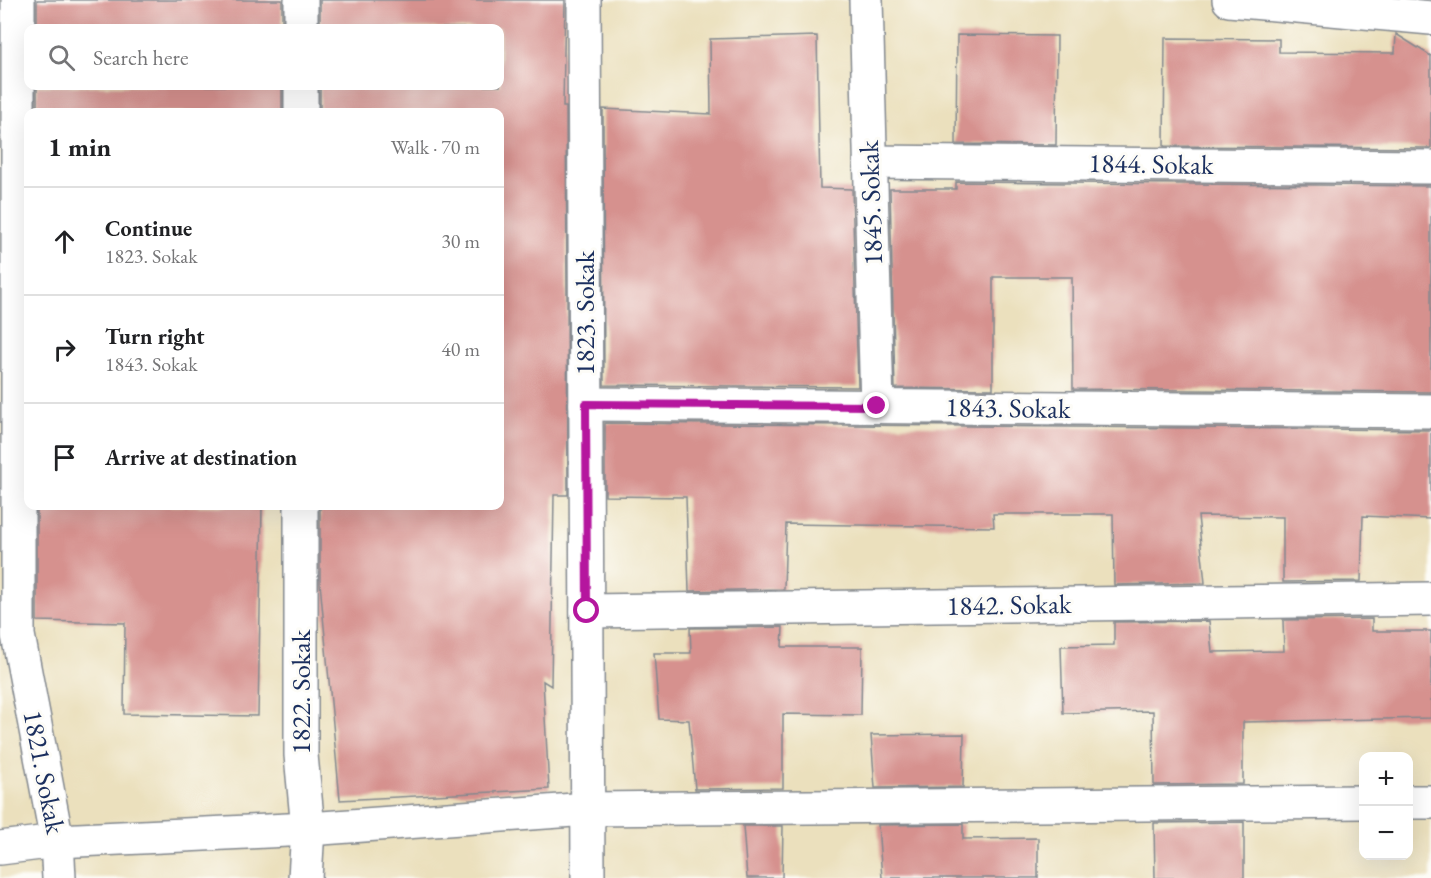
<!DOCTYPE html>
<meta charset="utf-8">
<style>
:root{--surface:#fff;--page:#f2f2f2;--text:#202124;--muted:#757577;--line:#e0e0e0}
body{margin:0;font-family:"EB Garamond",serif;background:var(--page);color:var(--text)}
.controls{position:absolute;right:18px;bottom:18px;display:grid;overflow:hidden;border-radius:12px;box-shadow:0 6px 24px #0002}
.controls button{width:54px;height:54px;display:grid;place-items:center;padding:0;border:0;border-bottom:2px solid var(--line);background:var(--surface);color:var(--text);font:30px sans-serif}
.stop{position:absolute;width:18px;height:18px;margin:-14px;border:4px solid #b5179e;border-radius:50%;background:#fff}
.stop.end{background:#b5179e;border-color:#fff;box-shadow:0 2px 6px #0008}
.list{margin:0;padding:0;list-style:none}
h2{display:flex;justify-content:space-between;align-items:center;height:78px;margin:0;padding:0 24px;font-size:26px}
h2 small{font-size:20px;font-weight:400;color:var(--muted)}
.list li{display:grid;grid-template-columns:39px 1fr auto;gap:18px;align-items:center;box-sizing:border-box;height:108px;padding:0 24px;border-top:2px solid var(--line)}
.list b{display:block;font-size:22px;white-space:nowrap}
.list p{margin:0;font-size:20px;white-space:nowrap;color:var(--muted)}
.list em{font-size:20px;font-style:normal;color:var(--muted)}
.icon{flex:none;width:33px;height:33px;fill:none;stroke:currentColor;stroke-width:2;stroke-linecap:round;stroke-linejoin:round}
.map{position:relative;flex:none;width:1431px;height:878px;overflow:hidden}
.search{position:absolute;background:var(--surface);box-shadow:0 6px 24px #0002;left:24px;top:24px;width:480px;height:66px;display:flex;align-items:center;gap:15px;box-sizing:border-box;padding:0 21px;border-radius:12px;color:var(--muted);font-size:22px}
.panel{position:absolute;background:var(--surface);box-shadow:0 6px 24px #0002;left:24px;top:108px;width:480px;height:402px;border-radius:12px}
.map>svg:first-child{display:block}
.building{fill:#d6918e}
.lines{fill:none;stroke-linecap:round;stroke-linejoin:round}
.minor-casing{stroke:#83888e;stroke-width:36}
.minor{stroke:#fff;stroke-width:33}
.route{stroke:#b5179e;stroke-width:8}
.labels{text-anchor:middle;stroke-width:6;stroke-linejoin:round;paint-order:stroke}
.street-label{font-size:27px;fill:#1b2f5e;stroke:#fdfcf7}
</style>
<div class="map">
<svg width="1431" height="878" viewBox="0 0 1431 878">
<rect width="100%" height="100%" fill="#fdfcf7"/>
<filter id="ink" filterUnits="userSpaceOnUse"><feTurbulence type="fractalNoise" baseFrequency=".0167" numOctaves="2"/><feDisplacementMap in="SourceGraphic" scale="12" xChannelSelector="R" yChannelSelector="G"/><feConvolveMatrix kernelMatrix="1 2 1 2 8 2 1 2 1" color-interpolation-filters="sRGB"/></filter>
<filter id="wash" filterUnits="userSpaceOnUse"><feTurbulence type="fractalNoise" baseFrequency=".008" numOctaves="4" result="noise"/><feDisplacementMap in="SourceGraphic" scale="24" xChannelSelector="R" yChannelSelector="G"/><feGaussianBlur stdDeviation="1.35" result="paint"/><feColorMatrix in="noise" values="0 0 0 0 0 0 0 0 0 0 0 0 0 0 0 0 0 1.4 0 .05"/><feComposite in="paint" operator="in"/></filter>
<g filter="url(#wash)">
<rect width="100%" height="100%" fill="#ebe0bd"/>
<g id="blocks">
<g class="building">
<rect x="37" y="0" width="245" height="28"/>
<polygon points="320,0 565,0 563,107 566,107 568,495 554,495 551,686 543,681 549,789 340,800 320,583 320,506 500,506 500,112 320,112 320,86 500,86 500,28 320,28"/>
<polygon points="1396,34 1431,56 1431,148 1164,146 1165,38 1279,39 1279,52 1395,53"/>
<polygon points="957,35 1057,36 1056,145 956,144"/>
<polygon points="817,36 820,188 852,189 858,387 604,385 603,109 711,114 710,39"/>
<rect x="37" y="86" width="245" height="26"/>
<polygon points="956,182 1431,186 1431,392 1073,389 1072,277 993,277 993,389 895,388 890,189 956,189"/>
<polygon points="605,423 1431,430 1431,519 1363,516 1361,581 1283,582 1283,517 1198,516 1205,583 1114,585 1113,514 993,514 994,527 786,524 784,589 689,591 686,497 605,496"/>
<polygon points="37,506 262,506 258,716 124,714 125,623 37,621"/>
<polygon points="1372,619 1372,631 1431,631 1431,718 1243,722 1243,784 1154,785 1153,711 1063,713 1061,646 1114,645 1114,622 1209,621 1212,652 1284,651 1283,620"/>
<polygon points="783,627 782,647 862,647 861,715 783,714 783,788 695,789 689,720 659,719 654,653 691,653 690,628"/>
<polygon points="964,734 963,787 875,788 871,735"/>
<polygon points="1244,822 1244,878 1155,878 1154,823"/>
<polygon points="963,824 963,839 1038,838 1038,878 882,878 878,825"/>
<polygon points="743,826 783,826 782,878 747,878"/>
</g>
</g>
</g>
<g filter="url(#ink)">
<use href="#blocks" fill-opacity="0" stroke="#83888e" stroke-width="1.5"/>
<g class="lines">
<g class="minor-casing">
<g id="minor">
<polyline points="18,0 18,635 57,841 59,878"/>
<polyline points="584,0 588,878"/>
<polyline points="866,0 877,406"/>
<polyline points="1229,0 1431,18"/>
<polyline points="301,28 301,0"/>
<polyline points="301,112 301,86"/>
<polyline points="870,162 1431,167"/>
<polyline points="586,404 1431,411"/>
<polyline points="301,506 301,755 308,829 305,878"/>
<polyline points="587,611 1431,599"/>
<polyline points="1408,802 1431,802"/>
<polyline points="0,848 57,841 308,829 588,809 1364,802"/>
</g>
</g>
<use href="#minor" class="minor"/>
</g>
</g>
<g class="lines" filter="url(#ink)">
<polyline class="route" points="587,611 586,404 877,406"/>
</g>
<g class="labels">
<g class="street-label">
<text transform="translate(1151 164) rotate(1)" y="9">1844. Sokak</text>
<text transform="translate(871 203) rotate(-92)" y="9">1845. Sokak</text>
<text transform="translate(585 313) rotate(-90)" y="9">1823. Sokak</text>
<text transform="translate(1008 408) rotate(1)" y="9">1843. Sokak</text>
<text transform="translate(1009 605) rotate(-1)" y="9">1842. Sokak</text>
<text transform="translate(301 692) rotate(-90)" y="9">1822. Sokak</text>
<text transform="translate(44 772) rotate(79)" y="9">1821. Sokak</text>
</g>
</g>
</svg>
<div class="controls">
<button>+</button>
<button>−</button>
</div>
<div class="stop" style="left:587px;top:611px"></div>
<div class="stop end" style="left:877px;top:406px"></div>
<div class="search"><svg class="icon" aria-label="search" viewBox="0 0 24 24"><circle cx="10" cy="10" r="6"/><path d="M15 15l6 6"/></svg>Search here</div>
<section class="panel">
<h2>1 min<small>Walk · 70 m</small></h2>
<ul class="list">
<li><svg class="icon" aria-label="ahead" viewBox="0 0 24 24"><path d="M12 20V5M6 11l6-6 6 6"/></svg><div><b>Continue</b><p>1823. Sokak</p></div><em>30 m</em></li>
<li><svg class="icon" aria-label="right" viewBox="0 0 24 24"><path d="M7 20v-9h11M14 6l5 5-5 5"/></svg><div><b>Turn right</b><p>1843. Sokak</p></div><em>40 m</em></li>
<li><svg class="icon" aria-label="arrive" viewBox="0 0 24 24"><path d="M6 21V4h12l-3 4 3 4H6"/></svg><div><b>Arrive at destination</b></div></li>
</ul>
</section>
</div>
